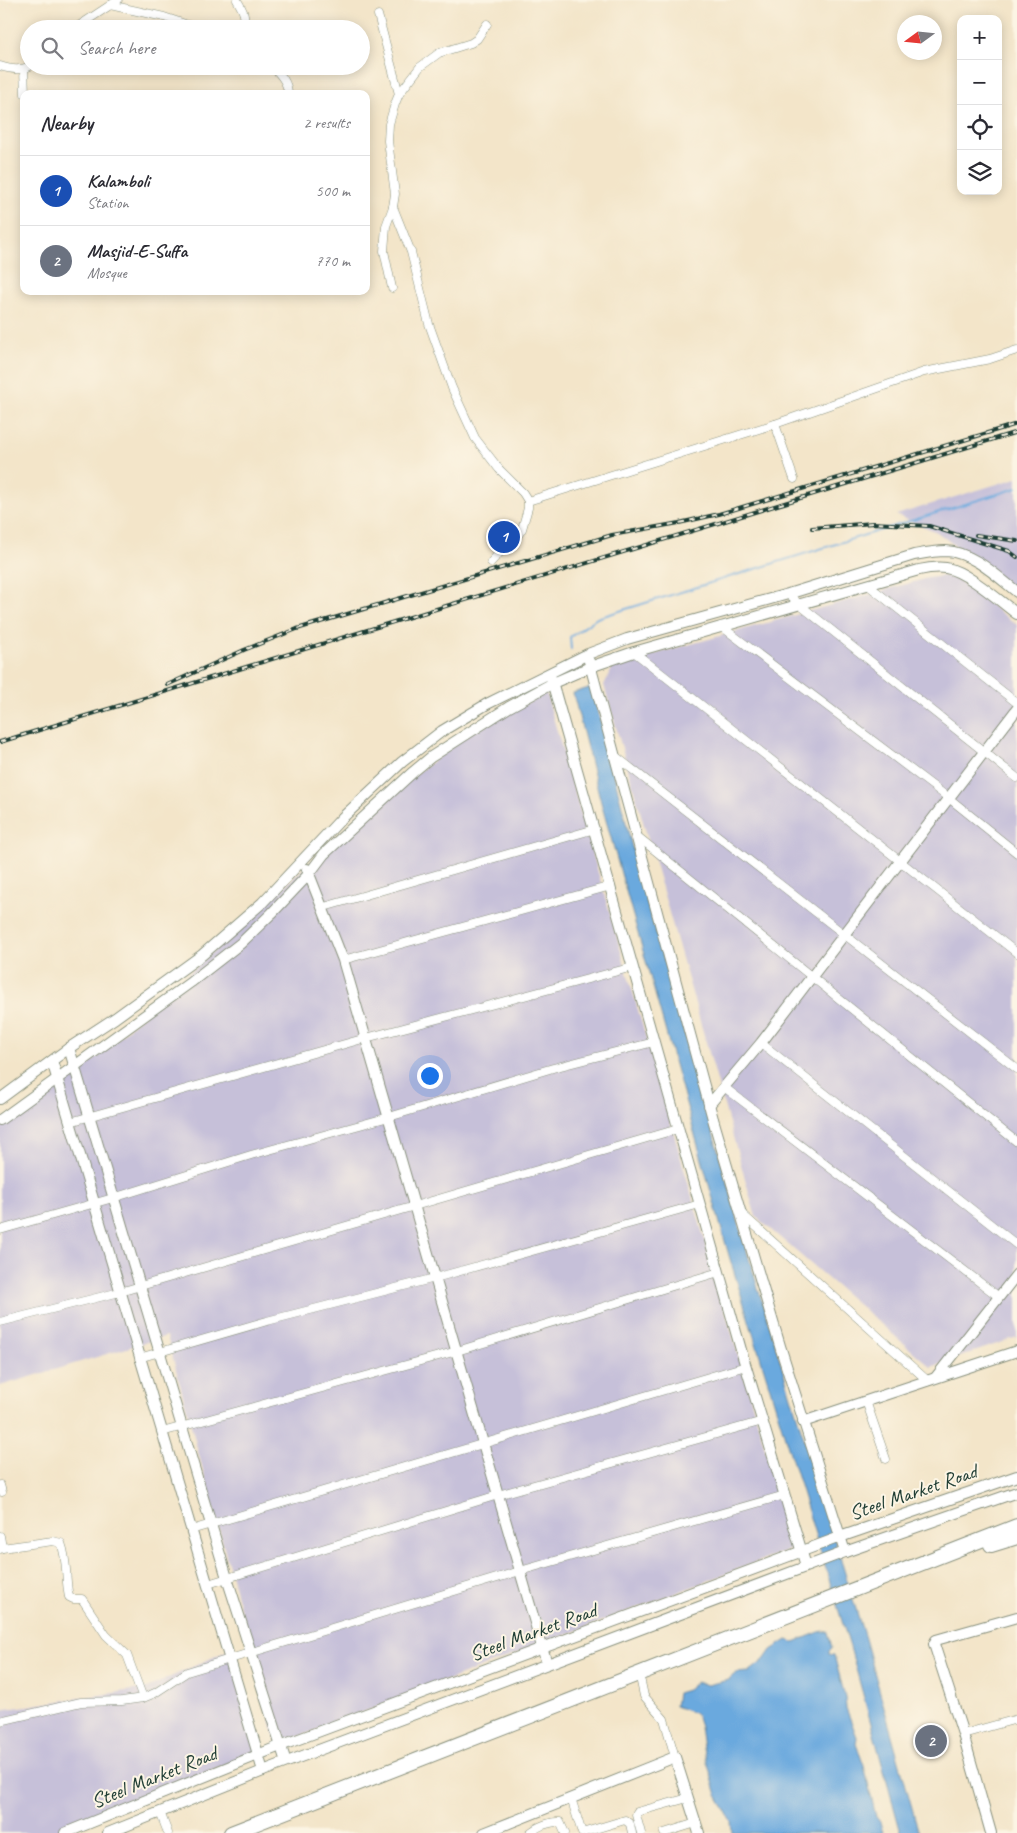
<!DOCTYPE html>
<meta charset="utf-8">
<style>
:root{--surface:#fff;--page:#f2f2f3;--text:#2b2b33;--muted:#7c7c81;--line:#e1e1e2;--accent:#1f6fb2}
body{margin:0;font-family:Caveat,sans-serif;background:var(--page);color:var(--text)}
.controls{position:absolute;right:15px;top:15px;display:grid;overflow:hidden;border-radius:10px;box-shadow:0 2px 12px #0003}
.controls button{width:45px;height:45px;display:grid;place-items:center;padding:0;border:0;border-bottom:1px solid var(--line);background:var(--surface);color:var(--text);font:25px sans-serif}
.compass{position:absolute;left:897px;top:15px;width:45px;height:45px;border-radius:50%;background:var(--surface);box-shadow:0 2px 12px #0003;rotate:255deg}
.you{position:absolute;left:429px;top:1075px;width:18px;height:18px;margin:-12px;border:4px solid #fff;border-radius:50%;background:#1a73e8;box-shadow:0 0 0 8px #1a73e833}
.badge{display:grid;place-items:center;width:32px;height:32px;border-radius:50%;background:var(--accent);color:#fff;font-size:16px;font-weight:700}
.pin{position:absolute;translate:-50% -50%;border:2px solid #fff;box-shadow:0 1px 5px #0006}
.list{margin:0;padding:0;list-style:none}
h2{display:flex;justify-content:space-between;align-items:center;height:65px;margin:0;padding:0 20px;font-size:21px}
h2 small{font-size:16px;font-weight:400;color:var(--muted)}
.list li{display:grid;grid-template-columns:32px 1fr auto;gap:15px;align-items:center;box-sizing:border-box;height:70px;padding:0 20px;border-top:1px solid var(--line)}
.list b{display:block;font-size:19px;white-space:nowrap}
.list p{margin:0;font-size:16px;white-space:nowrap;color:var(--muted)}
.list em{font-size:16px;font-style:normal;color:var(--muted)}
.icon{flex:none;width:28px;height:28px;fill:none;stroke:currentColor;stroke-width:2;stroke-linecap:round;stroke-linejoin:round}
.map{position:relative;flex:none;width:1017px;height:1833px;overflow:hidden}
.search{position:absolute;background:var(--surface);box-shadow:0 2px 12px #0003;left:20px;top:20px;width:350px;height:55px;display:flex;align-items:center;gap:12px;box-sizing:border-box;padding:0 18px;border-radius:28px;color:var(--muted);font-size:19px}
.panel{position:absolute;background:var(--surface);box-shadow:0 2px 12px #0003;left:20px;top:90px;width:350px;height:205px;border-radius:10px}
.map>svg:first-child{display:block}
.industrial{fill:#c6c0d9}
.water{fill:#6ba9de;stroke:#457389}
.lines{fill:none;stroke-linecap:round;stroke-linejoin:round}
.stream{stroke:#6ba9de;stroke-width:2}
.street-casing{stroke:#89917e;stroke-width:9}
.secondary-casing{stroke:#89917e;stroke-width:12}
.highway-casing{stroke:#89917e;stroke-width:16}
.street{stroke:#fff;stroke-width:8}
.secondary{stroke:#fff;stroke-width:10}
.highway{stroke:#fff;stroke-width:14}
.rail-casing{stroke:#1f3d34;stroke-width:4}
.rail{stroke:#fcf5e5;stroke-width:2;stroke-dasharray:5.5;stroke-linecap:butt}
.labels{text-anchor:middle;stroke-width:4;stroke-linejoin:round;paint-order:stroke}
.street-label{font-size:21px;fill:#1f3d34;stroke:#fcf5e5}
</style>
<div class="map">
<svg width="1017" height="1833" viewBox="0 0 1017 1833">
<rect width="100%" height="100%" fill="#fcf5e5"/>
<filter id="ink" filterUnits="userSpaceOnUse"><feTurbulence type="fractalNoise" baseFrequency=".02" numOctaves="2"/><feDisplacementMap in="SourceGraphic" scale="10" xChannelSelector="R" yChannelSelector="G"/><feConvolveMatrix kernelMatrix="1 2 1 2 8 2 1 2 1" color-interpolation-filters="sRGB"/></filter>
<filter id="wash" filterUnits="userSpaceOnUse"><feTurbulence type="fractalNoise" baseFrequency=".0096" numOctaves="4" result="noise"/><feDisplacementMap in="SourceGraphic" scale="20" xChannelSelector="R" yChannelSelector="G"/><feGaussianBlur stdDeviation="1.12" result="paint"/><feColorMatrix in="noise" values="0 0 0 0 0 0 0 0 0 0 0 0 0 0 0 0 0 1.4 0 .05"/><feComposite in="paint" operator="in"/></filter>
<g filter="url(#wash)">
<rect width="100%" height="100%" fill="#f3e5c9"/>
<g class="industrial">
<polygon points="1017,478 1017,593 937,532 896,515"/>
<polygon points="944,576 957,579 1017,625 1017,1337 931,1367 756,1217 604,685 612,669 616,665 928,578"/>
<polygon points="546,693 794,1548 277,1745 167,1336 0,1386 0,1126 83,1070 366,812 470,733"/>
<polygon points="231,1649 259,1752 54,1833 0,1833 0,1710 147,1688"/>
</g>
<g class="water">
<polygon points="592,687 637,867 747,1252 866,1642 919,1833 901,1833 850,1647 730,1259 602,806 573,693"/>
<polygon points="822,1631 828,1632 832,1648 829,1651 829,1654 834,1655 845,1697 846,1708 857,1737 856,1744 864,1766 876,1817 880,1822 883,1833 732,1833 731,1821 717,1795 703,1748 700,1726 696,1714 675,1706 677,1693 687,1690 696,1682 707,1685 728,1680 736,1673 749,1672 764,1660 771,1650 787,1640 794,1642"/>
</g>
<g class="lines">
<polyline class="stream" points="571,649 570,637 597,618 1017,488"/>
</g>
</g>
<g filter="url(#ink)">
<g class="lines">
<g class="street-casing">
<g id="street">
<path d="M237,0C243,10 247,17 243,29"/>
<polyline points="110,5 164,17 194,27 223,29"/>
<polyline points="378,15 399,94"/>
<polyline points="74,29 118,0"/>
<path d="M0,66C9,69 21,71 30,66"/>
<path d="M272,66C280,74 288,82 288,94"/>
<polyline points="24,69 25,94"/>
<polyline points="393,207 411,252 429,324 452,388 475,438 499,469 523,493 528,501 528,508 522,529 515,540 506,546 491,562"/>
<polyline points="392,288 384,251 386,226 393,207 395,194 388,141 389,124 395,104 399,94 420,67 439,53 471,43 477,39 487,24"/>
<polyline points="775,424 924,372 990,359 1017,350"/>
<polyline points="528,501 775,424 794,479"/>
<polyline points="868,585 1017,703"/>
<polyline points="788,594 800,605 1017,778"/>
<polyline points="721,626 950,799 1017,853"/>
<polyline points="634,652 1017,953"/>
<polyline points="614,755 1017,1069"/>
<polyline points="637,836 1017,1142"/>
<polyline points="324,907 595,829"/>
<polyline points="343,960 611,886"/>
<polyline points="761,1043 1017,1245"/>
<polyline points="724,1087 999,1297"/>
<polyline points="70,1122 366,1038 633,967"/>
<polyline points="742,1214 928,1381"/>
<polyline points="0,1230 113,1198 251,1155 389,1117 553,1068 654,1042"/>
<polyline points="0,1322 120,1292 678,1129"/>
<polyline points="139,1358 267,1321 435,1278 700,1204"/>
<polyline points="866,1401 886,1459"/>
<polyline points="162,1432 457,1351 719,1272"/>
<polyline points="0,1485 2,1492"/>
<polyline points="191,1530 746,1366"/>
<polyline points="0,1536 2,1548 0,1549"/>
<path d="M2,1548L53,1541L61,1543C68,1561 65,1579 69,1597L73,1599H82L106,1635L127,1655L143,1698"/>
<polyline points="208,1584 498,1495 763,1421"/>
<polyline points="641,1682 644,1696 664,1719 675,1757"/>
<polyline points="0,1721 81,1702 122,1701 143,1698 155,1693 187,1672 520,1571 785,1495"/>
<polyline points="963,1734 1017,1719"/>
<polyline points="571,1798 582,1833 625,1820 630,1824 632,1833"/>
<polyline points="160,1812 168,1833"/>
<path d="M530,1833C536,1827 551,1821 560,1822L565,1833"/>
<polyline points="641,1833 636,1815 637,1812 688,1798"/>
<polyline points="664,1833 696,1823"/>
</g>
</g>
<g class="secondary-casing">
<g id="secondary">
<polyline points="589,661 713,1119 780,1346 845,1552"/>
<polyline points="551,678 743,1357 806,1566"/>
<polyline points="307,869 343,960 547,1664"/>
<polyline points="69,1048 227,1578 286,1762"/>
<polyline points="52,1061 263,1771"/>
<path d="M0,1099L69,1048L115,1018L202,955L262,903L342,818L402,762L442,731L487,704L588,654L627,639L788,594L914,555C925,553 935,551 946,551C972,552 997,576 1017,592"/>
<polyline points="709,1105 761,1043 1017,709"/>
<path d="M0,1120L191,982L241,943L272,913L309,874L324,854L413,772L431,757L509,707L553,683L590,667L634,652L919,570C928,568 937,567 946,568C966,571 1000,601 1017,614"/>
<polyline points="936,1377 1017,1274"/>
<polyline points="803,1422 1017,1351"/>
<polyline points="65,1833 280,1746 840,1537 1017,1476"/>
<polyline points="108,1833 263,1771 845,1552 1017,1492"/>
<polyline points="484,1833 675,1757 699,1833"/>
<polyline points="991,1833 963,1734 934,1644 936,1640 1017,1617"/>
</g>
</g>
<g class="highway-casing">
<g id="highway">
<polyline points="991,1545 1017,1537"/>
<polyline points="231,1833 1017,1526"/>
</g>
</g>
<use href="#street" class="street"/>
<use href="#secondary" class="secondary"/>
<use href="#highway" class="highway"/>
<g class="rail-casing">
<g id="rail">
<polyline points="812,528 873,523 929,526 1009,551 1017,557"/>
<polyline points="976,535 1017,541"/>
<polyline points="167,685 244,650 297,629 612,535 679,523 719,514 1017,424"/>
<polyline points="0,742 1017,432"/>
</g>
</g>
<use href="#rail" class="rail"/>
</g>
</g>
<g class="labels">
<g class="street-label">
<text transform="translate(913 1492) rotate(-19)" y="7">Steel Market Road</text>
<text transform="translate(533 1632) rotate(-20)" y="7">Steel Market Road</text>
<text transform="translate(154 1777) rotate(-22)" y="7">Steel Market Road</text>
</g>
</g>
</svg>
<div class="controls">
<button>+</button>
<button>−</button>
<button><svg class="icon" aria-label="locate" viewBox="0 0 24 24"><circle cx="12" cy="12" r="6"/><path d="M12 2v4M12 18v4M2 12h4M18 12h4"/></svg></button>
<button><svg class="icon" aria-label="layers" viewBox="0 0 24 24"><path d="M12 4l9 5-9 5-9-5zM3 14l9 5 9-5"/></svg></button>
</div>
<svg class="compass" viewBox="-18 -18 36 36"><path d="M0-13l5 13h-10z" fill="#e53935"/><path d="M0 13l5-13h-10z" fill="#7c7c81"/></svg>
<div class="you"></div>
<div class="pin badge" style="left:504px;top:537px;background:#1a4fb4">1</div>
<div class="pin badge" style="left:931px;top:1741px;background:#6b7280">2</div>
<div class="search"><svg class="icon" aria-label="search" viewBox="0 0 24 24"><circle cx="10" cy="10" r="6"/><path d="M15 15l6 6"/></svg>Search here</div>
<section class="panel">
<h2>Nearby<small>2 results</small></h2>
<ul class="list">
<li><span class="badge" style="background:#1a4fb4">1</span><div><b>Kalamboli</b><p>Station</p></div><em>500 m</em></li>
<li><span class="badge" style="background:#6b7280">2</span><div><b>Masjid-E-Suffa</b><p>Mosque</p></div><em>770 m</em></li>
</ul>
</section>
</div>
